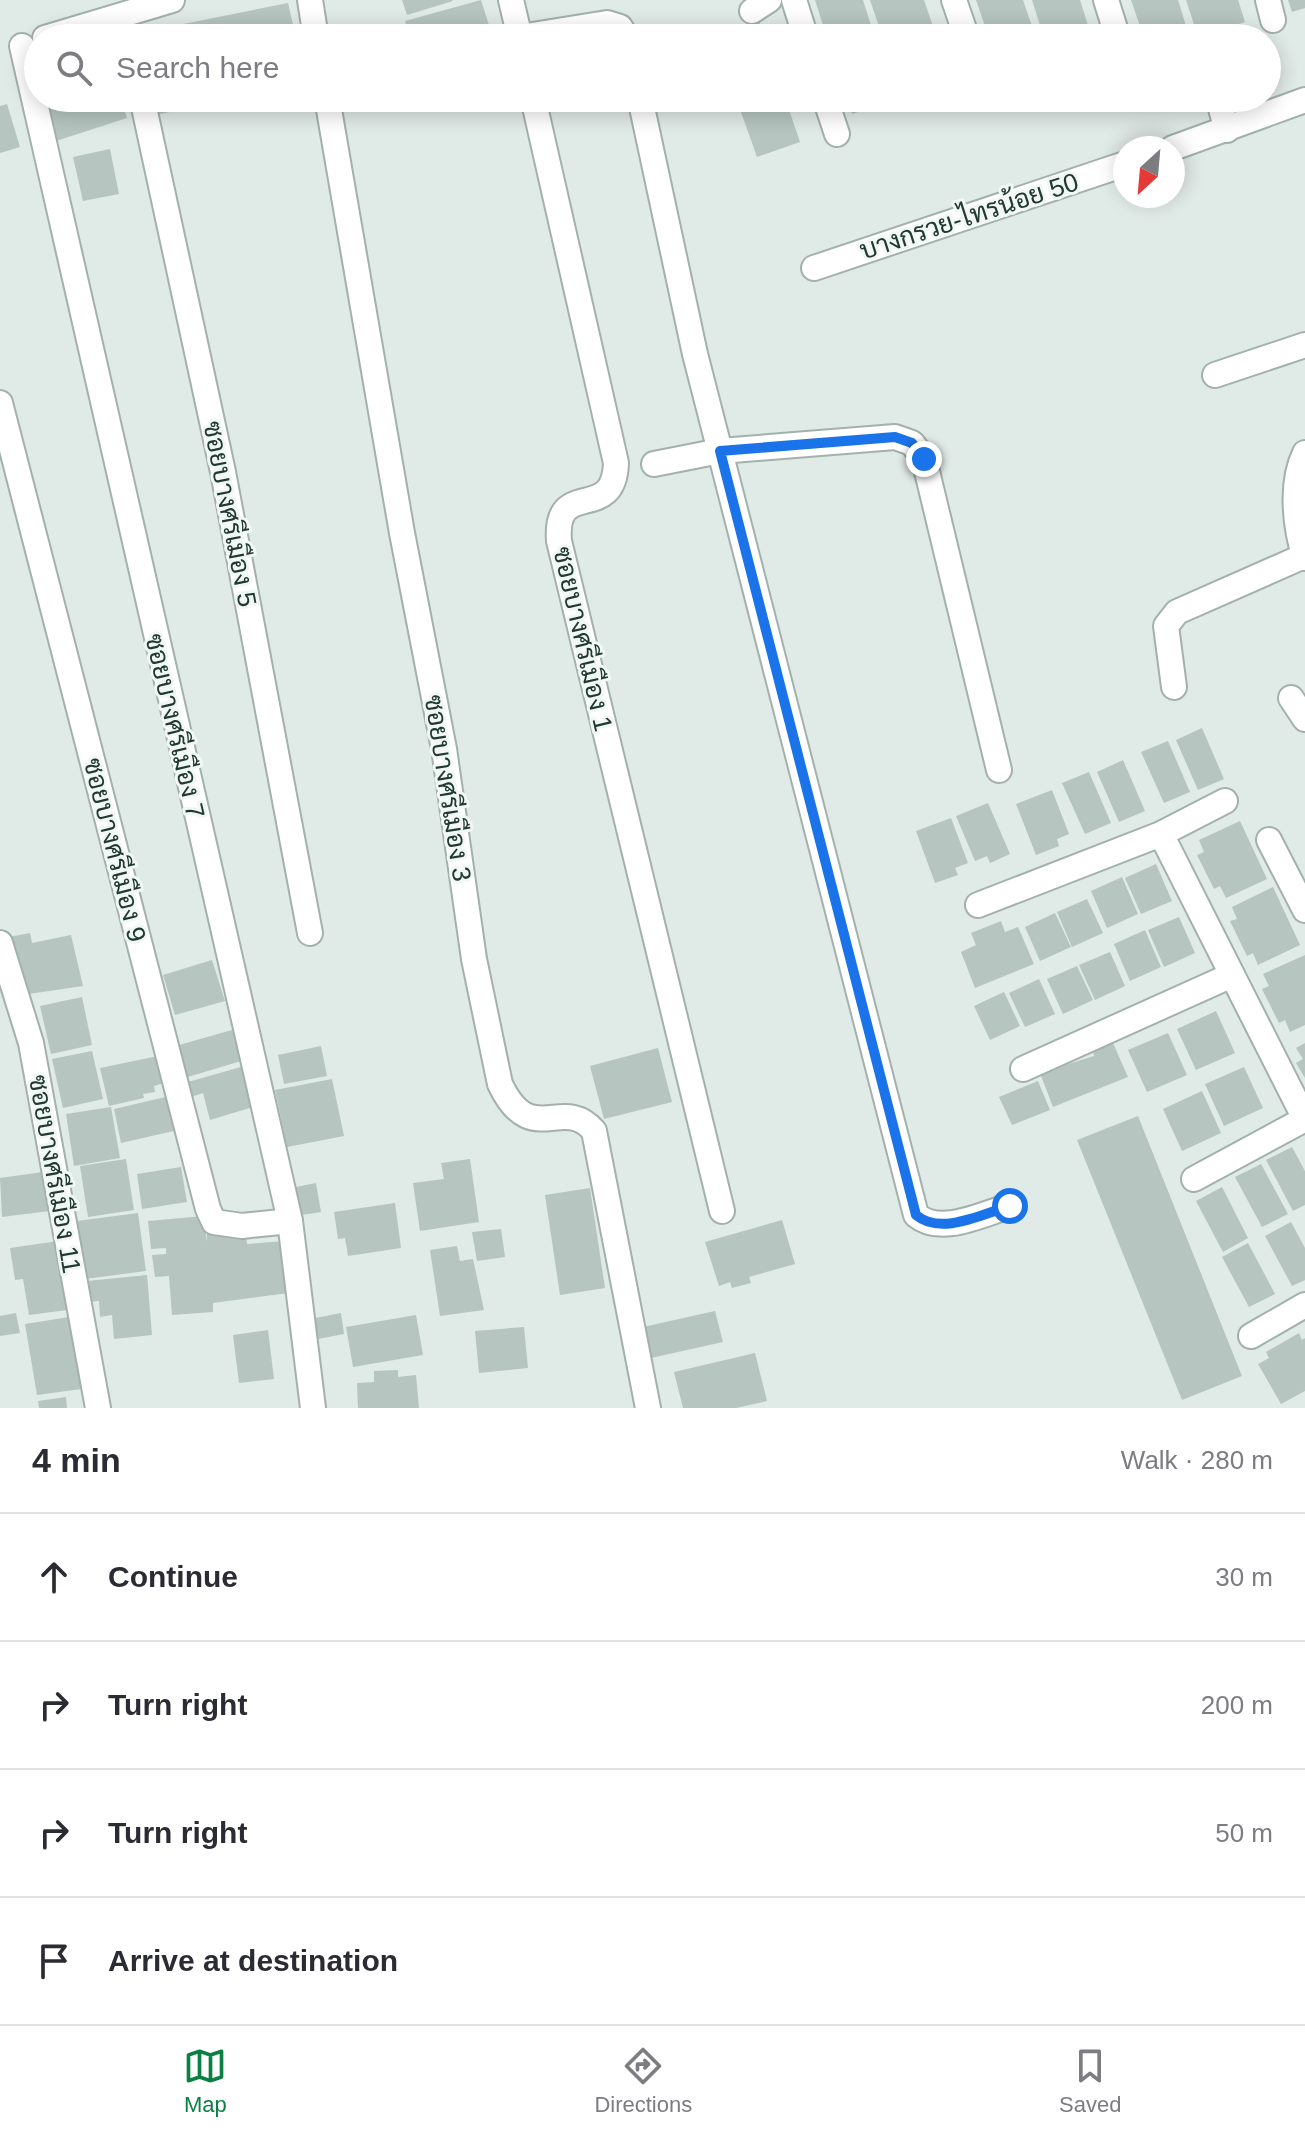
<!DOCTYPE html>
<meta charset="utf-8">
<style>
:root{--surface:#fff;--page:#f7f7f7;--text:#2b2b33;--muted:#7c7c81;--line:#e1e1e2;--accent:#0b8043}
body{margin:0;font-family:Helvetica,Sarabun,sans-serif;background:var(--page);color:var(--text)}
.compass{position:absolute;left:1113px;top:136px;width:72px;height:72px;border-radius:50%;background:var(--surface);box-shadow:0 4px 20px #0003;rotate:206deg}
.stop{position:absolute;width:24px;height:24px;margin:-18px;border:6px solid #1a73e8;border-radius:50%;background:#fff}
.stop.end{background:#1a73e8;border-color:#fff;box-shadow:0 2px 8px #0008}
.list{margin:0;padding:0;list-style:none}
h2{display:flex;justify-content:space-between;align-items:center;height:104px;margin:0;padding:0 32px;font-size:34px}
h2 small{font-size:26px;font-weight:400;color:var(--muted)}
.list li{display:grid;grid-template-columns:52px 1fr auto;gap:24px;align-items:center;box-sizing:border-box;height:128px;padding:0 32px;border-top:2px solid var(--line)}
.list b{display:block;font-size:30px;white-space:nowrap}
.list em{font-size:26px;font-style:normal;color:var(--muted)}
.icon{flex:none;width:44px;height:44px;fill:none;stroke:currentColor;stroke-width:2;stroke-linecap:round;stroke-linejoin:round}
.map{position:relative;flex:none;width:1305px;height:1408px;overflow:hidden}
.search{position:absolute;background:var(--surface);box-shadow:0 4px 20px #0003;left:24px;right:24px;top:24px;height:88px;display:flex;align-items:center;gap:20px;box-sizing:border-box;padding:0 28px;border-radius:44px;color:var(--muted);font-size:30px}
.sheet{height:616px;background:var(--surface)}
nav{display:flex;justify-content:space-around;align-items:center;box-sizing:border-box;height:112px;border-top:2px solid var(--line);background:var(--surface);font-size:22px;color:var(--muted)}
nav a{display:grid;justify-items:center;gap:4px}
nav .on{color:var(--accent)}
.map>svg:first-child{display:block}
.building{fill:#b6c5bf}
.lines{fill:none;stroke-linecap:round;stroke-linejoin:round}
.minor-casing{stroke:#a3b1ad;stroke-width:28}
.minor{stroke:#fff;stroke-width:24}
.route{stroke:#1a73e8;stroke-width:10}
.labels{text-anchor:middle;stroke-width:6;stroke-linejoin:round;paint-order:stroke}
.street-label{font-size:26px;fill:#223933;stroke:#f1f7f4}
</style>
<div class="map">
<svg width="1305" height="1408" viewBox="0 0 1305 1408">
<rect width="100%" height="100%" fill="#e0eae6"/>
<g class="building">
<polygon points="402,0 452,0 453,1 407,15"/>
<polygon points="481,0 493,38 410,38 405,21"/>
<polygon points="815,0 863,0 875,38 827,38"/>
<polygon points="870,0 924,0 937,38 883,38"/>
<polygon points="976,0 1023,0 1036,38 989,38"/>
<polygon points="1032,0 1080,0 1092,38 1044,38"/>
<polygon points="1131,0 1178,0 1187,29 1159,38 1144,38"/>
<polygon points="1186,0 1238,0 1245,22 1198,37"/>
<polygon points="1288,0 1305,0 1305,8 1292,12"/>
<polygon points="288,3 296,38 134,38 133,34"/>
<polygon points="759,20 765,38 716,38 715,35"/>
<polygon points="42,98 121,98 127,118 56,141"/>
<polygon points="146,98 218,98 219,102 150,116"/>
<polygon points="736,98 785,98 800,142 757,157"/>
<polygon points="847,98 900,98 900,99 852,114"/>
<polygon points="7,104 20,147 0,153 0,106"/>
<polygon points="110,149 119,194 83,201 73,157"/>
<polygon points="1202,728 1224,779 1198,790 1176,740"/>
<polygon points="1168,741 1190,792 1164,803 1141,752"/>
<polygon points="1123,760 1145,811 1119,822 1097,772"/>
<polygon points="1089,772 1111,823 1085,834 1062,783"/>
<polygon points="1052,790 1069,834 1057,839 1059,846 1036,855 1016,804"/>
<polygon points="988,803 1010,854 990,863 987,856 975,861 956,816"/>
<polygon points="951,818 968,863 955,868 958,875 935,883 916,831"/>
<polygon points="1240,821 1267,879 1226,898 1220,886 1214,889 1197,855 1204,852 1199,840"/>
<polygon points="1156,864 1172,901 1141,914 1125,878"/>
<polygon points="1122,877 1138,914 1107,928 1091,891"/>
<polygon points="1273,887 1300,945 1258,965 1253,953 1247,956 1230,921 1237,919 1232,907"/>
<polygon points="1087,899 1103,933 1072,947 1057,912"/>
<polygon points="1055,913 1071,947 1040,961 1025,927"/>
<polygon points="1179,917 1195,953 1164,967 1148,930"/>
<polygon points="1001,921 1005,932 1018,927 1034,964 975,988 961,952 976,945 971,933"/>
<polygon points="1145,930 1161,967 1130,981 1114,944"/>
<polygon points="30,933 32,943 71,935 83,986 22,995 9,937"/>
<polygon points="1110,952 1125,986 1095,1000 1079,965"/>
<polygon points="1305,955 1305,1025 1290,1032 1285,1020 1279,1023 1262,989 1269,986 1263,974"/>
<polygon points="212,960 225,1001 175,1015 163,975"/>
<polygon points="1077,966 1093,1000 1063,1014 1047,979"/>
<polygon points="1039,979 1055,1014 1025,1027 1009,993"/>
<polygon points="1004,992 1020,1026 990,1040 974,1006"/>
<polygon points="82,997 92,1045 51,1054 40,1006"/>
<polygon points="1216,1011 1235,1053 1196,1070 1177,1029"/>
<polygon points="232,1030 241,1061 188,1077 179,1045"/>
<polygon points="1168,1033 1187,1075 1147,1092 1128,1050"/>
<polygon points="1113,1043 1128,1077 1053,1107 1040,1073 1094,1056 1093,1051"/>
<polygon points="1305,1043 1305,1078 1296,1063 1303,1059 1296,1048"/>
<polygon points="321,1046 327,1076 284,1084 278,1055"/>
<polygon points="658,1048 672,1102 604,1119 590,1066"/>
<polygon points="92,1051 103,1099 63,1108 52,1059"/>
<polygon points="158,1056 164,1083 154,1086 155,1092 143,1094 144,1098 109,1106 100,1068"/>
<polygon points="241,1067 253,1107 210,1120 203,1093 185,1099 181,1084"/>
<polygon points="1244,1067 1263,1108 1224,1126 1205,1084"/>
<polygon points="332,1079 344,1136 287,1147 275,1090"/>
<polygon points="1038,1081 1050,1110 1012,1125 999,1097"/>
<polygon points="1202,1091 1221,1133 1182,1151 1163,1109"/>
<polygon points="170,1096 178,1130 121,1143 114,1109"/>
<polygon points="111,1107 120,1158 74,1166 66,1114"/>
<polygon points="1138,1116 1242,1376 1182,1400 1077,1140"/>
<polygon points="1292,1147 1305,1171 1305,1205 1293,1211 1266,1160"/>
<polygon points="126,1159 134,1210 88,1217 80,1166"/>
<polygon points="470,1159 479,1222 420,1231 413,1183 444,1179 441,1163"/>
<polygon points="1261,1164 1288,1214 1262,1227 1235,1177"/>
<polygon points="181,1167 187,1202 142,1209 137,1174"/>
<polygon points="43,1172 49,1211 2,1217 0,1178"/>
<polygon points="316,1183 321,1212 295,1216 291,1188"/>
<polygon points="1222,1187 1248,1238 1223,1252 1196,1201"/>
<polygon points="590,1188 605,1288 560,1295 545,1195"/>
<polygon points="395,1203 401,1248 348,1256 345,1238 338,1239 334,1212"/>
<polygon points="138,1213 146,1271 85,1279 77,1221"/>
<polygon points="204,1216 207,1242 207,1232 245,1228 247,1244 284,1241 289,1293 213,1303 213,1312 172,1315 169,1276 155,1277 152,1255 166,1254 166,1248 151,1249 148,1221"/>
<polygon points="782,1220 795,1264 749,1277 751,1283 732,1288 730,1282 719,1286 705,1242"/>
<polygon points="1291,1222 1305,1248 1305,1280 1292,1286 1265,1236"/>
<polygon points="501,1229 505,1257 477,1261 472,1232"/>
<polygon points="58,1241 67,1310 29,1315 23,1279 15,1280 10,1248"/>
<polygon points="1248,1243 1275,1294 1249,1307 1222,1257"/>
<polygon points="457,1246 460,1261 473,1259 484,1310 440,1316 430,1250"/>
<polygon points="147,1275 152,1335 114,1339 112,1315 100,1317 99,1301 89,1302 87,1281"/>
<polygon points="715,1311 723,1342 651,1358 643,1327"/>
<polygon points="16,1313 20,1333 0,1336 0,1316"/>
<polygon points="341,1313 344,1334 313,1340 310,1319"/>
<polygon points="416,1315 423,1355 353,1367 346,1327"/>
<polygon points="69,1317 81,1389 37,1395 25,1324"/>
<polygon points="524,1327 528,1368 479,1373 475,1331"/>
<polygon points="268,1330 274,1379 239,1383 233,1335"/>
<polygon points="1299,1333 1302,1340 1305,1338 1305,1391 1281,1404 1258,1364 1269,1358 1266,1352"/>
<polygon points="755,1353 767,1401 736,1408 683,1408 674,1372"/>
<polygon points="398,1370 398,1377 416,1375 419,1408 358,1408 357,1383 374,1382 374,1371"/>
<polygon points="66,1397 67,1408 39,1408 38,1401"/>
</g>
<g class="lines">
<g class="minor-casing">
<g id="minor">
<polyline points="310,0 316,38"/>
<polyline points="511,0 520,38"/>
<polyline points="794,0 806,38"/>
<polyline points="954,0 967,38"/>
<polyline points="1106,0 1117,35"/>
<polyline points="1268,0 1273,20"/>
<polyline points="752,11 769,0"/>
<polyline points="520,37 607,23 620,27 627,38"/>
<polyline points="45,38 172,0"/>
<polyline points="22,46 290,1221 313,1408"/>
<polyline points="142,98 223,472 310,933"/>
<path d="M327,98L402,533L444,749L474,959L500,1084C531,1150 563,1094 594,1131L648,1408"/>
<path d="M533,98L616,463C614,525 554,476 559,541L722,1211"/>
<path d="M640,98L695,354L916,1215C941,1236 982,1214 1010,1206"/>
<polyline points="825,98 837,134"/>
<polyline points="1218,98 1227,130"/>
<polyline points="1173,148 1305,100"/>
<polyline points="814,268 1125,164"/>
<polyline points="1215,375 1305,345"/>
<polyline points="0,403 208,1209 214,1222 242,1226 290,1221"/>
<path d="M1305,453C1290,483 1295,527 1305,558"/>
<polyline points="654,464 720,451 895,437 912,443 924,459 999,770"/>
<polyline points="1174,687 1166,626 1177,612 1304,556"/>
<polyline points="1291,698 1305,719"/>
<polyline points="1161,834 1305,1119"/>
<polyline points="1269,840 1305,910"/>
<polyline points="978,905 1161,834 1225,801"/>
<polyline points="0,943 31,1043 98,1408"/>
<polyline points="1023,1069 1232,975"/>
<polyline points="1194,1179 1305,1119"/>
<polyline points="1251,1336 1305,1305"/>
</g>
</g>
<use href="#minor" class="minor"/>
</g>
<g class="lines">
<path class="route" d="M924,459L912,443L895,437L720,451L916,1215C941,1236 982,1214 1010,1206"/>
</g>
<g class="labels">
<g class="street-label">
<text transform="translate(969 216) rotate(-18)" y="9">บางกรวย-ไทรน้อย 50</text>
<text transform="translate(230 514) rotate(79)" y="9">ซอยบางศรีเมือง 5</text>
<text transform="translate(583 639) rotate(77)" y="9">ซอยบางศรีเมือง 1</text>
<text transform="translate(175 726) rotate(77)" y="9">ซอยบางศรีเมือง 7</text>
<text transform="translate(448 788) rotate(81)" y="9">ซอยบางศรีเมือง 3</text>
<text transform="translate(115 850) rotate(76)" y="9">ซอยบางศรีเมือง 9</text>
<text transform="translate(55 1174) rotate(80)" y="9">ซอยบางศรีเมือง 11</text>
</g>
</g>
</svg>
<svg class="compass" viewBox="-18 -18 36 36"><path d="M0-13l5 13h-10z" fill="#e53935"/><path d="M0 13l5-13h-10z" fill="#7c7c81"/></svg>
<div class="stop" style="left:1010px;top:1206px"></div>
<div class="stop end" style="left:924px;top:459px"></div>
<div class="search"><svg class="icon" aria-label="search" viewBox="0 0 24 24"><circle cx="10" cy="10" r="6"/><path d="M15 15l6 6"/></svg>Search here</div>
</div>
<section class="sheet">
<h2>4 min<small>Walk · 280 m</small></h2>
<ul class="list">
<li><svg class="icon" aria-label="ahead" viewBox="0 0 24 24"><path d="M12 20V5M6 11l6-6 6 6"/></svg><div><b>Continue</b></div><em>30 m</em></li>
<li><svg class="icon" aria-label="right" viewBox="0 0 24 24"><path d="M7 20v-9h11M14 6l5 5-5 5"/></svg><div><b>Turn right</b></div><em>200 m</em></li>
<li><svg class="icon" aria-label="right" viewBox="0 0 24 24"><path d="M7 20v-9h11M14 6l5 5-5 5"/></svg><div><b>Turn right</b></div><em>50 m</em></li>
<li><svg class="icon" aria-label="arrive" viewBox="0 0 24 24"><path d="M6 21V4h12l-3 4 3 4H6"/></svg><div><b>Arrive at destination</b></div></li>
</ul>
</section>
<nav>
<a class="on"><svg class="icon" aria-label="map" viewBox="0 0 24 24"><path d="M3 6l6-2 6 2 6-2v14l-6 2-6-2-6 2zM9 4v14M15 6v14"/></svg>Map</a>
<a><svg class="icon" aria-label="directions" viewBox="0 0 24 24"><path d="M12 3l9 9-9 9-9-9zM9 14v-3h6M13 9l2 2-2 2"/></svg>Directions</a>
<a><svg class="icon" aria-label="saved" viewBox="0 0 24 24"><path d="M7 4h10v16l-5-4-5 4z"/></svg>Saved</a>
</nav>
